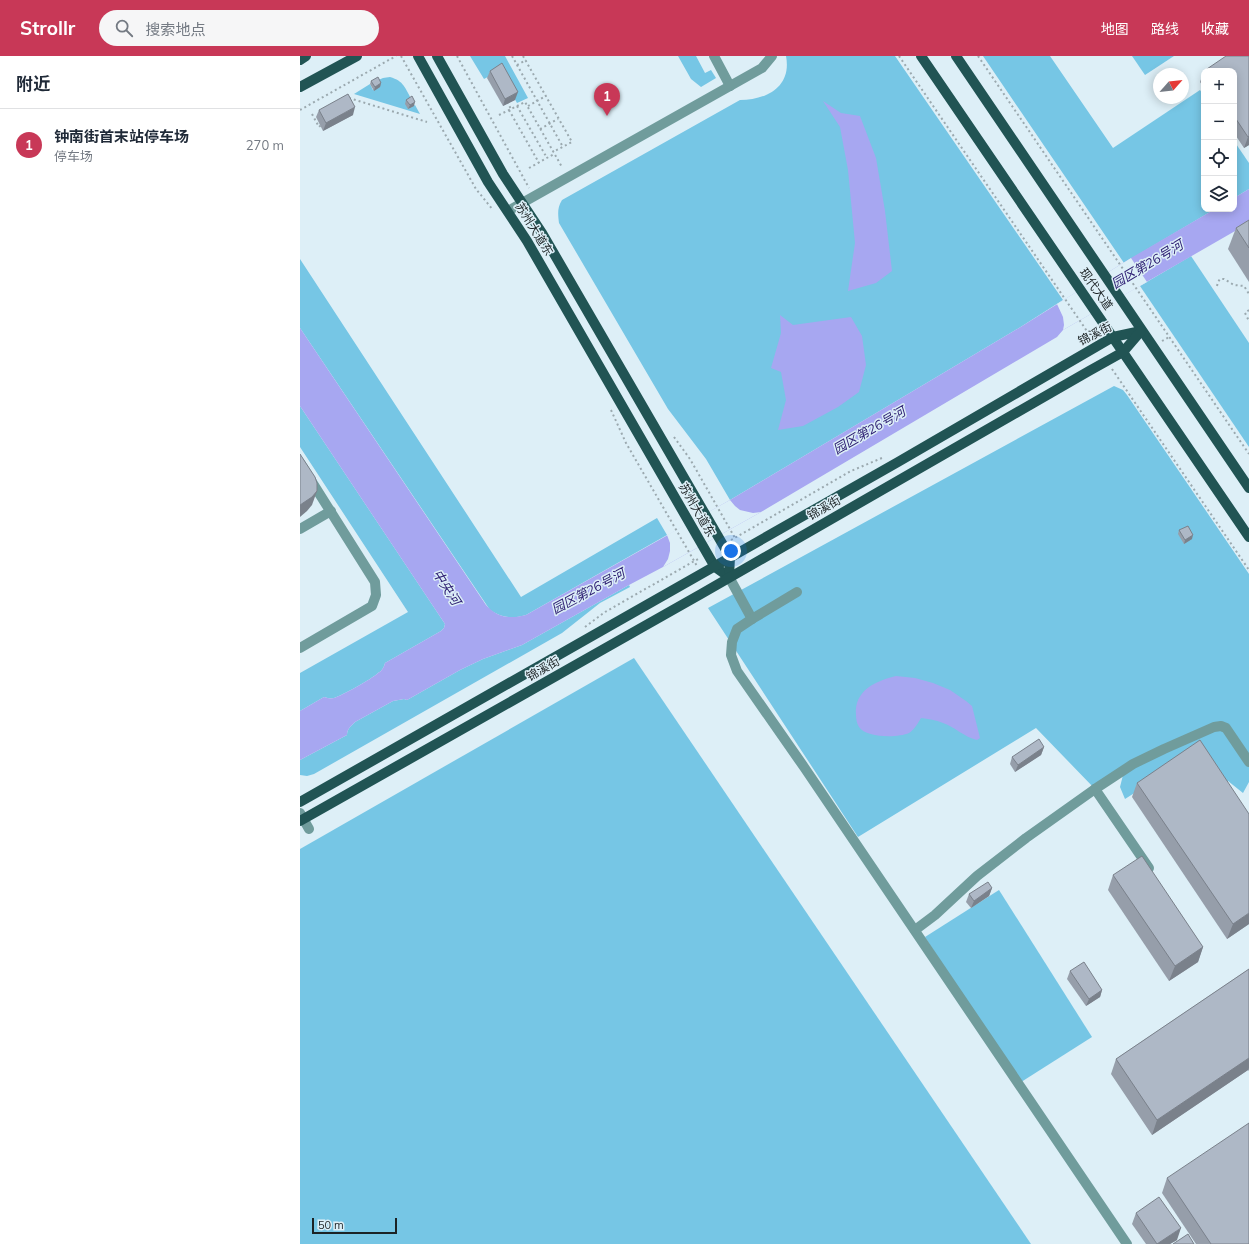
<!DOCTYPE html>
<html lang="zh">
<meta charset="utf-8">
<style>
:root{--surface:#fff;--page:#f6f6f7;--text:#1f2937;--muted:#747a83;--line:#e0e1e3;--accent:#c83857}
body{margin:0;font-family:Mulish,"Noto Sans SC",sans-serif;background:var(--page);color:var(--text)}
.controls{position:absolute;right:12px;top:12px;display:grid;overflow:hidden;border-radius:8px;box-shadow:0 2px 10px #0003}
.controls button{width:36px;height:36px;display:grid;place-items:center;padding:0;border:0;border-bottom:1px solid var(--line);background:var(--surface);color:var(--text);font:20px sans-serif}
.compass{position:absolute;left:853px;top:12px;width:36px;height:36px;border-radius:50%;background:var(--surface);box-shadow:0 2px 10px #0003;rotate:63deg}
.scale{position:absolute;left:12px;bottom:10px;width:85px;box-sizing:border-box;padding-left:4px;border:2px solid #1c2325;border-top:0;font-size:11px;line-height:14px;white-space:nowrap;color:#1c2325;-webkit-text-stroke:3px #ddeff7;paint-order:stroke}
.you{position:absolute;left:431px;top:495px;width:14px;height:14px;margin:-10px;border:3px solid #fff;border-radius:50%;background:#1a73e8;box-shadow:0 0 0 6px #1a73e833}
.badge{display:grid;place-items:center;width:26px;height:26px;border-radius:50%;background:var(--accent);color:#fff;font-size:13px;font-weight:700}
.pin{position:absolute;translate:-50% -33px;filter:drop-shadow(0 1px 2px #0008)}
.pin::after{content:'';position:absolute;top:21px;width:14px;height:12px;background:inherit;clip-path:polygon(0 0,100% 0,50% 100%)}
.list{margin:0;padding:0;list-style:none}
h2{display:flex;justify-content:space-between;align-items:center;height:52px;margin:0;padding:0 16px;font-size:17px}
h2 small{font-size:13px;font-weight:400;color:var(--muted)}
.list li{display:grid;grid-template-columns:26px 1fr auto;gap:12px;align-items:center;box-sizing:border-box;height:72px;padding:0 16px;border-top:1px solid var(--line)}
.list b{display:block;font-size:15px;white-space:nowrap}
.list p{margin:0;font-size:13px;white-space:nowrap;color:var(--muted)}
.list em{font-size:13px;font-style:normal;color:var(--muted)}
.icon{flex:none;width:22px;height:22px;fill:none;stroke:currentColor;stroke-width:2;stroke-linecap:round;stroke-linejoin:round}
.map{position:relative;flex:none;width:949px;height:1188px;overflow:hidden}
header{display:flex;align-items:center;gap:24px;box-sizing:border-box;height:56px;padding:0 20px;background:var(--accent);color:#fff}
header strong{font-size:19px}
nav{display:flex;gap:22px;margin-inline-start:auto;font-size:14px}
.search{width:280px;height:36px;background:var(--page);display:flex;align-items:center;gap:10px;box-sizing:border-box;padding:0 14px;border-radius:22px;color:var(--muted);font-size:15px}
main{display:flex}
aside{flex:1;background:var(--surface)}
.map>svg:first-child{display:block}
.green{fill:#76c6e5}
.water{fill:#a7a7f1}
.pier{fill:#ddeff7}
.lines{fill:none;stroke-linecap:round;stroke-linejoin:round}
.path{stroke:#9ba9af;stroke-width:2;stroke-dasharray:2 3;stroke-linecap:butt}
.minor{stroke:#709c9c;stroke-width:10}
.major{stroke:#215454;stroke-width:10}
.wall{fill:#969eaa}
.shaded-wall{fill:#7a818b}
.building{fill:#aeb8c6;stroke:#7a818b}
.labels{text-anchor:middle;stroke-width:3;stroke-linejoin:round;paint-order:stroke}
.street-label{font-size:12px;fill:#1c2325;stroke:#ddeff7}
.water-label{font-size:13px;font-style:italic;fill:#2f2074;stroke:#ddeff7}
</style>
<header>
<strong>Strollr</strong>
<div class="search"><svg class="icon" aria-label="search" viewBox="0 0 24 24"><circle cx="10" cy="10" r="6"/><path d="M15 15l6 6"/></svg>搜索地点</div>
<nav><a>地图</a><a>路线</a><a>收藏</a></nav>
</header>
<main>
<aside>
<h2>附近<small></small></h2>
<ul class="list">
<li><span class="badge">1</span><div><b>钟南街首末站停车场</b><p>停车场</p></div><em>270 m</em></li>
</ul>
</aside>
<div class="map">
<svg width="949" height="1188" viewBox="0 0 949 1188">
<rect width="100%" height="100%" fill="#ddeff7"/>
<g class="green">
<polygon points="170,0 205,0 228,42 217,47 199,15 184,23"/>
<polygon points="378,0 396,0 405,17 411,14 416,22 401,31 391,23"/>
<path d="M486,0H595L763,244L719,272L430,444L406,403L368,353L259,167C258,158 257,152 262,144L440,44C466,44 492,31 486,0Z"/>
<polygon points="683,0 750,0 813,92 900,34 904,40 904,153 915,153 824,207"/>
<polygon points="832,0 874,0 845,19"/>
<path d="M90,21C104,25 105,32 112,44L108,53L115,49L120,58L54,38L70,28L73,34L76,25L83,22Z"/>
<polygon points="934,85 949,107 949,133 934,142"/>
<polygon points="891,200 949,287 949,391 840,230"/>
<path d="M0,203L221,541L357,462L367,479L226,559C212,563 202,562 190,554L0,272Z"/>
<polygon points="814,330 823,334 827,339 949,518 949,726 943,737 928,725 915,729 894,699 825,743 820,731 823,719 795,733 736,672 558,781 408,552"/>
<path d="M0,350L145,568L144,572L141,575L85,607C84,611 82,615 78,617C72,623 41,640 34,642C30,643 28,642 24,641L0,655V617L108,556L0,391Z"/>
<path d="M329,529L330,531L300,547L262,577L14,718L7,720L0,719V704L47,679C47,673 51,670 55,666L93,645L104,643L107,644L160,614L183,603L222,589Z"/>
<polygon points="334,602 731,1188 0,1188 0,793"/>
<polygon points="699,834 792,981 718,1028 625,881"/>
</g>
<g class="water">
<polygon points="523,45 541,57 560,60 576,102 585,155 592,215 576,227 548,235 555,187 548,114 540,71"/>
<path d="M949,133V167L763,274L757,281L461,456L363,511L329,529L222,589L183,603L160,614L107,644L104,643L93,645L55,666C51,670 47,673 47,679L0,704V655L24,641C28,642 30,643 34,642C41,640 72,623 78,617C82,615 84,611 85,607L141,575L144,572L145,568L0,350V272L186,549C197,562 211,563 226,559L430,444L719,272L831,202L915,153H934V142Z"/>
<polygon points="480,259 493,269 551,261 562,280 566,309 559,336 538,351 503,370 478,374 486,344 481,316 471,312 481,277"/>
<path d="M596,620L615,622L633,627L650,634L666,645L672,650L680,682L677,684C664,681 655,671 643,667C636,664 628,663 621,662C618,667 614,674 609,677C598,682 566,682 559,671C557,668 556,663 556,659C554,634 576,625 596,620Z"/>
</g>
<g class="pier">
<polygon points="831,202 847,226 763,274 764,269 763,261 757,248"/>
<polygon points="430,444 435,450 440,454 453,457 461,456 363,511 368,503 370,495 370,487 367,479"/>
</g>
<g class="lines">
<g class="path">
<polyline points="101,0 176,133 193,154"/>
<polyline points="157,0 229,132"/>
<polyline points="212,0 263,91"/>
<polyline points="223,0 272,86 253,96"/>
<polyline points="599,0 791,281"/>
<polyline points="678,0 949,398"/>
<polyline points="217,9 226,4"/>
<polyline points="49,42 127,66"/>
<polyline points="207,46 211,53"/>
<polyline points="217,50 247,102"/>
<polyline points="228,50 246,40"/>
<polyline points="0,54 96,0"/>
<polyline points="209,54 239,107"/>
<polyline points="12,58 19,71 21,69"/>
<polyline points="199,59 225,46 262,111"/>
<polyline points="240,73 258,63"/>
<polyline points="229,112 254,98"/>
<polyline points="821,226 829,222"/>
<polyline points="917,230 918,226 920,223 924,223 934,229 944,230 949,238"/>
<polyline points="949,254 945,257 949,265"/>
<polyline points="862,285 869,281"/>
<polyline points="812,313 949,514"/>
<polyline points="311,354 326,387 397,510"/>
<polyline points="374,381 390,403 435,482"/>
<polyline points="431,484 551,415 582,402"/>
<polyline points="285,571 305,556 398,503"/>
</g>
<g class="minor">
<polyline points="414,0 430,30"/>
<polyline points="208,155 462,12 472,0"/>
<polyline points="0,407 75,526 76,539 72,550 0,592"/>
<polyline points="0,473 31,455"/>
<polyline points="429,521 452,563"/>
<polyline points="497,536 452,563 437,573 432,586 431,599 437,615 504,711 827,1188"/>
<polyline points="795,733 849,812"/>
<polyline points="0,757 9,773"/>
<polyline points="615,874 635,859 677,820 726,782 795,733 833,708 864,693 914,671 921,670 926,672 949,706"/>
</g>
<g class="major">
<polyline points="118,0 188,126 227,185 415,511 429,521"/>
<polyline points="137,0 203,118 242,177 430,501 429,521"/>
<polyline points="621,0 949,481"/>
<polyline points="656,0 949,432"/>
<polyline points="0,4 6,0"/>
<polyline points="0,31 57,0"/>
<polyline points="0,746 598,406 813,281 841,275"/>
<polyline points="0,765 401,538 789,315 823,296 841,275"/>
</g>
</g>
<g class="wall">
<polygon points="949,0 949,89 944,92 934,77 934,15 904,15 904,32 900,26 904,15"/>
<polygon points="190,15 215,44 203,50 187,22"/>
<polygon points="71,25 81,27 80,31 74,35 70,28"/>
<polygon points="106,44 114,50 108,53 105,48"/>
<polygon points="19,54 53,59 23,75 16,61"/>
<polygon points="949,164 949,226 928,193 936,172"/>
<polygon points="879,474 892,483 884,488 878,478"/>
<polygon points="744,691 741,699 715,716 710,708 712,701"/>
<polygon points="837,727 949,868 927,883 832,741"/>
<polygon points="813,819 903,891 898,906 869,925 808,834"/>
<polygon points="692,832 689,840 671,852 666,846 669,838"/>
<polygon points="949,913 949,1015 948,1014 852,1079 811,1018 816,1003"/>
<polygon points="770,915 802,934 800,941 786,950 767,923"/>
<polygon points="867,1122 949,1188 896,1188 862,1137"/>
<polygon points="836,1157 877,1184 870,1188 846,1188 832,1168"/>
</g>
<g class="shaded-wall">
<polygon points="81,27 80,31 74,35 75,31"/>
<polygon points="218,36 215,44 203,50 205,43"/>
<polygon points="115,46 114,50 108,53 110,49"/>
<polygon points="55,51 53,59 23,75 26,67"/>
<polygon points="949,80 949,89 944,92 948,81"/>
<polygon points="17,435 12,449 7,455 0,461 0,449"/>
<polygon points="893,479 892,483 884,488 885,484"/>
<polygon points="744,691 741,699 715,716 718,709"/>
<polygon points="692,832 689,840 671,852 674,845"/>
<polygon points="949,857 949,868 927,883 933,868"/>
<polygon points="903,891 898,906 869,925 875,910"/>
<polygon points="802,934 800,941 786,950 789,943"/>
<polygon points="949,1002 949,1012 948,1014 852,1079 857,1064"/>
<polygon points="881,1172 877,1184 870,1188 857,1188"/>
</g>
<g class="building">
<polygon points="926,0 949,0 949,80 948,81 934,60 934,15 904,15"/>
<polygon points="202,7 218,36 205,43 190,15"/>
<polygon points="78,21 81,27 75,31 71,25"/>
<polygon points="48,38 55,51 26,67 19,54"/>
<polygon points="112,40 115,46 110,49 106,44"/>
<polygon points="949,164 949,192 936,172"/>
<polygon points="0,398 15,421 17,427 17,435 12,441 0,449"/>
<polygon points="888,470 893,479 885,484 879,474"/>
<polygon points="739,683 744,691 718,709 712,701"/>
<polygon points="900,684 949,758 949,857 933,868 837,727"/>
<polygon points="842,800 903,891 875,910 813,819"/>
<polygon points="688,826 692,832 674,845 669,838"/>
<polygon points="784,906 802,934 789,943 770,915"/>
<polygon points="949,913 949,1002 857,1064 816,1003"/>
<polygon points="949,1067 949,1188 911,1188 867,1122"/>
<polygon points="859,1141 881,1172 857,1188 836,1157"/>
<polygon points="888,1178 894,1188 873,1188"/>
</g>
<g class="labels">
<g class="street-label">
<text transform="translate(234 173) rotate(58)" y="4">苏州大道东</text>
<text transform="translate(796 233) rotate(55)" y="4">现代大道</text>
<text transform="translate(795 278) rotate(-27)" y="4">锦溪街</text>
<text transform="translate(524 452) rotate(-30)" y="4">锦溪街</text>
<text transform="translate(397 454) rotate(60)" y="4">苏州大道东</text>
<text transform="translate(243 613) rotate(-30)" y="4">锦溪街</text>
</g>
<g class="water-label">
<text transform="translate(847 208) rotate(-31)" y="5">园区第26号河</text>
<text transform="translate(569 374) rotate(-30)" y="5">园区第26号河</text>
<text transform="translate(147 531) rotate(57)" y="5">中央河</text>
<text transform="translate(288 535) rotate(-28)" y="5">园区第26号河</text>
</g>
</g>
</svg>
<div class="controls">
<button>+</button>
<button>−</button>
<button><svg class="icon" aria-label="locate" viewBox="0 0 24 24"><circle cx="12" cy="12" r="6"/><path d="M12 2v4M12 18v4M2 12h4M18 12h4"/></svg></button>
<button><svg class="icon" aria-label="layers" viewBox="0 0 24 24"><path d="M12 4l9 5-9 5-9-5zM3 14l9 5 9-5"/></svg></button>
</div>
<svg class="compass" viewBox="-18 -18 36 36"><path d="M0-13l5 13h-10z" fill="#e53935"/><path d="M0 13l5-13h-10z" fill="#747a83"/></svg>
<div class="scale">50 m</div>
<div class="you"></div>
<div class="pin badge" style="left:307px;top:60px">1</div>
</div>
</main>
